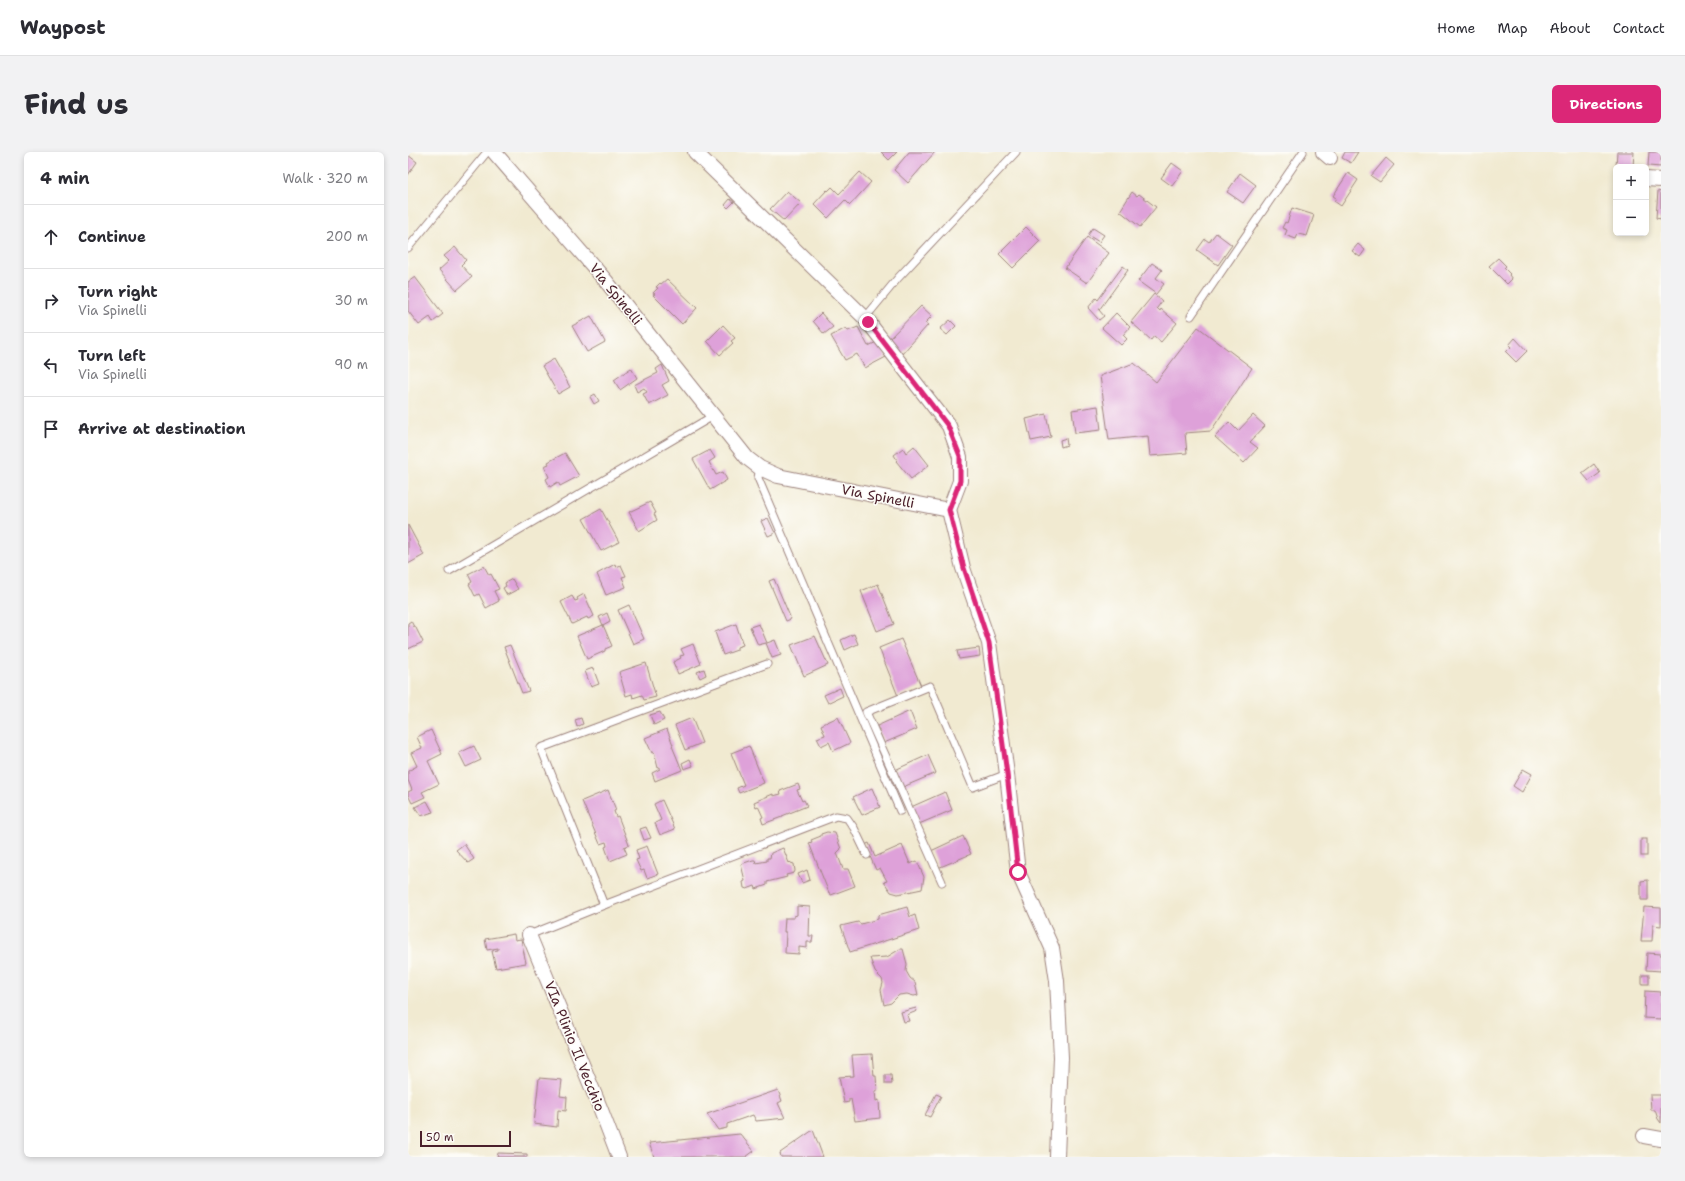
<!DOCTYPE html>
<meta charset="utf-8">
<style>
:root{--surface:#fff;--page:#f2f2f3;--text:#2b2b33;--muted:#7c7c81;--line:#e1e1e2;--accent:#db2777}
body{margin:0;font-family:"Shantell Sans",sans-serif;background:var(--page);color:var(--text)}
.controls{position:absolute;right:12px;top:12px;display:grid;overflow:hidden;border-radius:6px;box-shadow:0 2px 6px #0003}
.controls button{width:36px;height:36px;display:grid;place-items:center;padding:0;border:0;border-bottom:1px solid var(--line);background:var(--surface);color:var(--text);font:20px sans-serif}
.scale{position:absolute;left:12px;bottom:10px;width:91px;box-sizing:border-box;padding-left:4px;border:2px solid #4a1f2b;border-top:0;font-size:11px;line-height:14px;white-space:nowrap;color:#4a1f2b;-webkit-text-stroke:3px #fdfcf7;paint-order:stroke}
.stop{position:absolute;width:12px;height:12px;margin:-9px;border:3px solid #db2777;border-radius:50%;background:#fff}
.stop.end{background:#db2777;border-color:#fff;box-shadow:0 1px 4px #0008}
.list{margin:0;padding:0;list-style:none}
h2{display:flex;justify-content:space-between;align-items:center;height:52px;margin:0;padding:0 16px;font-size:17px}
h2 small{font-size:13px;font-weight:400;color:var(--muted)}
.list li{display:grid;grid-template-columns:26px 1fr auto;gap:12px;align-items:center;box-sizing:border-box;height:64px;padding:0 16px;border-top:1px solid var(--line)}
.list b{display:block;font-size:15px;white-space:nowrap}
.list p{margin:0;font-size:13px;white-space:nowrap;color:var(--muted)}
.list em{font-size:13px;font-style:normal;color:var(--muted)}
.icon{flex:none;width:22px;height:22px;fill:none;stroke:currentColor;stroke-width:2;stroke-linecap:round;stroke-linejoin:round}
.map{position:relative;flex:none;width:1253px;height:1005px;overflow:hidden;border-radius:6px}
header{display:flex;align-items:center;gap:24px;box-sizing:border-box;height:56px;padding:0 20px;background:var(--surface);border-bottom:1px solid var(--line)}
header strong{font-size:19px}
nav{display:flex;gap:22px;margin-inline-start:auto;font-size:14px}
.intro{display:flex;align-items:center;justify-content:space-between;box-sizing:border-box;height:96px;padding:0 24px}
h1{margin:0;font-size:28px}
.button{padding:10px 18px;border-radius:6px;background:var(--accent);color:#fff;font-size:14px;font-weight:700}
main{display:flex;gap:24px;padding:0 24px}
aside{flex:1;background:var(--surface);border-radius:6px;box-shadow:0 2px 6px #0003}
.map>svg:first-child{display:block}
.building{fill:#dea1d9}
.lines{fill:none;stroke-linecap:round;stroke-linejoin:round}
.lane-casing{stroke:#9e847e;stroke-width:9}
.street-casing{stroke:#9e847e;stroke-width:16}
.lane{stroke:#fff;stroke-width:7}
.street{stroke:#fff;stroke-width:14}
.route{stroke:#db2777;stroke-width:5}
.labels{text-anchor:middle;stroke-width:3;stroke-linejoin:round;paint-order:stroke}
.street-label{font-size:14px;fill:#4a1f2b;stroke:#fdfcf7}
</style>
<header>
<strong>Waypost</strong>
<nav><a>Home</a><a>Map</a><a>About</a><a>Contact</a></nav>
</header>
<div class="intro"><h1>Find us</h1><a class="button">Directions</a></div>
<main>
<aside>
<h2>4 min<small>Walk · 320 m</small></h2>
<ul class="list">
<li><svg class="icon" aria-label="ahead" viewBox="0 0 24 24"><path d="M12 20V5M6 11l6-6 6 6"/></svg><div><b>Continue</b></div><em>200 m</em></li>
<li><svg class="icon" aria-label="right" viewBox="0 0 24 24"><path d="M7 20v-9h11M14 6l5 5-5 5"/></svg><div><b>Turn right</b><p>Via Spinelli</p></div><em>30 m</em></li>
<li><svg class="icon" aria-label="left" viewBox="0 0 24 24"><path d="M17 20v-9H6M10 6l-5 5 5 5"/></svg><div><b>Turn left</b><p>Via Spinelli</p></div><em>90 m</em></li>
<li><svg class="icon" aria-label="arrive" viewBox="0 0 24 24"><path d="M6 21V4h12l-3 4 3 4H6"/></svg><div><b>Arrive at destination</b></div></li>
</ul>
</aside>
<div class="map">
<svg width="1253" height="1005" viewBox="0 0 1253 1005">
<rect width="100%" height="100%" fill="#fdfcf7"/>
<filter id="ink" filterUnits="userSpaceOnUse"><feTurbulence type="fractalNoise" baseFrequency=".025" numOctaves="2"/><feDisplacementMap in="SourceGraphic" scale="8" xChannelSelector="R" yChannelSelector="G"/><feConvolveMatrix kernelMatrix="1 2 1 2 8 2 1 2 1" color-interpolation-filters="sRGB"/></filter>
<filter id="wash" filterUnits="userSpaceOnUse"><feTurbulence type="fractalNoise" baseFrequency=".012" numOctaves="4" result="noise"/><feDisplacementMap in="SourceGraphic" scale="16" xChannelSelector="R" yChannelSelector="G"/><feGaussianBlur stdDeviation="0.9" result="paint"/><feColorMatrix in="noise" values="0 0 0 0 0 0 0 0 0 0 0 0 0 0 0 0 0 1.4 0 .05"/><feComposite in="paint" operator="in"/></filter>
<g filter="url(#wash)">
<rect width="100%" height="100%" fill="#f1ead1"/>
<g id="blocks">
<g class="building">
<polygon points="473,0 489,0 481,8"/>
<polygon points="501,0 527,0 500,31 486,18"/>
<polygon points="937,0 950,0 943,11 934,6"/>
<polygon points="1209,0 1226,0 1225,15 1208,14"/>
<polygon points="1241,0 1253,0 1253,15 1240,14"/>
<polygon points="0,3 9,10 0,23"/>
<polygon points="978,6 986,13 972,30 963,24"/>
<polygon points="764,11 775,19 764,34 753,26"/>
<polygon points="452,20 463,30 442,53 437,48 420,66 406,52 419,38 420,39 424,35 431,42"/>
<polygon points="832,21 848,33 835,51 819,40"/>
<polygon points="940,21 950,28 933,54 926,49 928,46 925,44"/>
<polygon points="379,39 393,51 376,69 362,57"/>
<polygon points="1250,39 1253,40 1253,67 1248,66"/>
<polygon points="724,40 729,44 731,42 748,55 732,75 712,59"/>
<polygon points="322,47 326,50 320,56 317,53"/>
<polygon points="884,56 906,63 899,84 890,82 888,87 877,83 879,78 874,76 877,70 879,71"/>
<polygon points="618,75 632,89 605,116 591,102"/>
<polygon points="685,76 696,83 691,90 680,83"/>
<polygon points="808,81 824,93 810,113 789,98 797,87 801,90"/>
<polygon points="679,85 701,101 679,131 657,116"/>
<polygon points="950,92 957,98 952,105 944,99"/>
<polygon points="47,95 58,108 53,113 64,125 49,138 31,118 41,109 36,104"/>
<polygon points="1090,106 1098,114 1096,116 1102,122 1101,123 1104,127 1099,132 1081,114"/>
<polygon points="744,111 754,118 748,126 756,132 748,142 730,129"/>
<polygon points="715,114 720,118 691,158 696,164 691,168 680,156 688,146 690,148"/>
<polygon points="7,125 35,162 25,170 22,165 11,173 0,159 0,130"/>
<polygon points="259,127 289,156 274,172 245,143 247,142 245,141 250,136 248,135 252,131 253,132"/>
<polygon points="746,142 754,149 749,156 752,159 753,157 769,171 753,190 746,184 743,188 723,170"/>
<polygon points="513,154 524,164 517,171 520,173 493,203 479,189"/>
<polygon points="413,161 425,175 416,182 405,169"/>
<polygon points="708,161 722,175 715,183 719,187 713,193 694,176"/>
<polygon points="183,164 197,190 179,200 164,174"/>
<polygon points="542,168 548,174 539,183 532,177"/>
<polygon points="315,173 327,186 323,189 325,191 312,203 299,189"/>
<polygon points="450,175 460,194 471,189 478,205 457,216 449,202 437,208 423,184 438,176 440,179"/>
<polygon points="790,175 844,216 803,279 777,281 779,301 742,304 740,284 701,288 692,224 726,211 748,230"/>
<polygon points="1107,186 1119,199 1108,210 1098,200 1103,195 1101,193"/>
<polygon points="146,207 162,235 150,242 134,214"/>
<polygon points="254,213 261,229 254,233 260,243 241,253 235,242 239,240 236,236 229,240 226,233 250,221 248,217"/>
<polygon points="223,216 229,226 212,238 206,228"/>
<polygon points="187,242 191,249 186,252 182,245"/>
<polygon points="690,254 693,278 667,281 664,258"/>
<polygon points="638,262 643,285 623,289 618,267"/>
<polygon points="845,263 857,274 842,290 850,296 836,311 807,285 821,270 830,279"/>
<polygon points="658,286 659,293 653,295 652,288"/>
<polygon points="506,294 521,313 503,327 488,309 489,308 486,303 495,296 498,301"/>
<polygon points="302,298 307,306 301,310 308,323 315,320 319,328 302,338 285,307"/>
<polygon points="157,301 171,324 152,334 150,330 142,335 138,327 141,325 136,314 141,312 140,310"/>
<polygon points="1186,312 1192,321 1181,329 1174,321"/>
<polygon points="242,350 248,361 246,362 249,368 231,379 221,360"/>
<polygon points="193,357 211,390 193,399 175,367"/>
<polygon points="360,366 367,381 360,384 353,369"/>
<polygon points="0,373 16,403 0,412"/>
<polygon points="207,412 208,415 213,413 218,424 214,425 218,435 198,443 189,422"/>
<polygon points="76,414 81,423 83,422 91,437 86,439 91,449 78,456 71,442 67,444 61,432 64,430 60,422"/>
<polygon points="104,427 110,437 99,443 95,436 98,434 97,431"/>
<polygon points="366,427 383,467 378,469 361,429"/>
<polygon points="470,432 486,472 469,479 453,439"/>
<polygon points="176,442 186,464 180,467 179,465 164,472 153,450 164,444 167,449 170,448 169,446"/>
<polygon points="221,453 236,487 225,492 210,458"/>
<polygon points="199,461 202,469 195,473 204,494 197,497 197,499 179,507 169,484 195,473 191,465"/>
<polygon points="3,469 6,475 7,474 15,490 0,497 0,471"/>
<polygon points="328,472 335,493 329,495 329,498 315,503 307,480"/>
<polygon points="351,472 359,491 367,488 373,503 364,506 358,491 350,493 342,475"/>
<polygon points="446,482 450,492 437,498 433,488"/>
<polygon points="407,484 420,513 396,524 383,493"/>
<polygon points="493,487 513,534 490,544 471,496"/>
<polygon points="285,492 293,512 270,522 265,510 273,506 272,504 276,503 273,497"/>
<polygon points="102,493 121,539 114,541 96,495"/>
<polygon points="571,496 572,504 551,507 549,499"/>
<polygon points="238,511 248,545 236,548 234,543 225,546 224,542 218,544 211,520"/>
<polygon points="185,516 191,532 183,535 177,519"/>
<polygon points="296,517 298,523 292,526 289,520"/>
<polygon points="432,536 435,544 420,551 416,543"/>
<polygon points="502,559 509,577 476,591 469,574"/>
<polygon points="252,560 256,568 246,573 242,563"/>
<polygon points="430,565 442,591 425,599 421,590 413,594 409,586 417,583 413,573"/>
<polygon points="173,566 175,572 169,575 167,568"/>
<polygon points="284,566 294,591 277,598 267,573"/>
<polygon points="259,577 265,593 264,594 274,618 247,629 244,621 252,617 252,615 250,616 246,600 244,601 237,586"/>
<polygon points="23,578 34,602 20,609 31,632 14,640 17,645 4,651 0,643 0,640 4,638 0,628 0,619 9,614 3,601 14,596 9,585"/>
<polygon points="66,594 73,608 58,615 51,601"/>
<polygon points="341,594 356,631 331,641 329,636 336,633 323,601"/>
<polygon points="520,603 528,621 495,635 487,618"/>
<polygon points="282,607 285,614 276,617 274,611"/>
<polygon points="1115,617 1124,622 1114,640 1105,634"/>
<polygon points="390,632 392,637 389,638 394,649 396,648 399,654 374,664 374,665 355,672 353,666 355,665 350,654 348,655 346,650 365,642 365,644 373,642 372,639"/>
<polygon points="464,636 472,655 454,663 445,645"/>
<polygon points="200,638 208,658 206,659 208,665 210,664 221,693 216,695 219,702 202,709 197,695 199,694 198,690 192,692 174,649"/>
<polygon points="537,640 544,658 511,672 503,655"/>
<polygon points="254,648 267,677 252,683 247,671 253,668 246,652"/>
<polygon points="19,649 25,660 13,664 7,655"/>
<polygon points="238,675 243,686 236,688 232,677"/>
<polygon points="419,680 427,681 433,697 429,701 435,717 440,717 447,734 423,743 422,741 421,741 401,691 404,690 403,688 413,684 413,682"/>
<polygon points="555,684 563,702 530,716 523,699"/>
<rect x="1233" y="687" width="6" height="17"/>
<polygon points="461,691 467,705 494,693 502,712 509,709 516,725 514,737 490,742 483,740 476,730 479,729 472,716 468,718 457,693"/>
<polygon points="56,692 66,707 60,711 48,698"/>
<polygon points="239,694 250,722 239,726 236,718 233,719 228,708 231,707 228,698"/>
<polygon points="375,696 381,711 382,710 383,711 386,712 387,719 386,721 378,723 379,725 359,730 359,733 348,737 347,734 339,737 336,736 335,730 337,729 333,712 345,708 347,708 348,711 359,709 359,706 362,706 363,701"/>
<polygon points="399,718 402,728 394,731 390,722"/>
<polygon points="1240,728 1240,748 1233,748 1233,729"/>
<polygon points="389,754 402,755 401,784 405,784 404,790 399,790 399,796 391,795 391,802 377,801 378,780 376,780 377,766 386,766 386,764 389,763"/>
<polygon points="499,755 502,765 507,763 511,778 442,800 433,774 450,770 453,772 470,767 470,763"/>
<polygon points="1236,755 1253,756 1253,774 1245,773 1244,789 1233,789"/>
<polygon points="106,782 107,788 113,787 118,811 88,816 84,799 90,798 90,796 79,798 77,787"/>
<polygon points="492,797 495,797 499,812 498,819 502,826 507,830 510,843 506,844 499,842 491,843 483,851 476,853 473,838 475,831 474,827 467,820 462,806 479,805"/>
<polygon points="1239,801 1253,802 1253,819 1238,818"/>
<rect x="1234" y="823" width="7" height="9"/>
<polygon points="1237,839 1253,840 1253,867 1236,866"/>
<polygon points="508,856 509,859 499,863 501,869 496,870 493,860"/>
<polygon points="464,902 466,924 468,924 469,939 467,939 468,949 471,948 472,966 447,969 443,947 441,947 441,950 436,951 431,925 446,924 444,903"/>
<polygon points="477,923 483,923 484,932 477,932"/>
<polygon points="131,926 154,928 152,944 159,945 158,959 150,958 149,975 126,972"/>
<polygon points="370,938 374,949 370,951 377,966 348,969 345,963 319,972 319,976 310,978 299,962"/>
<polygon points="528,942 533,944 522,965 517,963"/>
<polygon points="1242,943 1253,943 1253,971 1250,967 1247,958 1243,958"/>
<polygon points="405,978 415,1005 373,1005 372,1001"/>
<polygon points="332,982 346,999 338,1005 246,1005 241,991"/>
<polygon points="90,1001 119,1002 119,1005 89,1005"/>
</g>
</g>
</g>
<g filter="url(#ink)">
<use href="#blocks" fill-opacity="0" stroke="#9e847e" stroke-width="1"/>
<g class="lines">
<g class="lane-casing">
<g id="lane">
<polyline points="0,96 79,0"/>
<polyline points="783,164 895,0"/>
<polyline points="457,166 490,126 608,0"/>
<polyline points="352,316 350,326 492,659"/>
<polyline points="41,419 305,264"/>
<polyline points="534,730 458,560 522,534 565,635 599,622"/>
<polyline points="196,753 428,664 439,666 446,676 459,703"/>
<polyline points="121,783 196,753 133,596 359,512"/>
</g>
</g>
<g class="street-casing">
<g id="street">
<polyline points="86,0 198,129 339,306 352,316 370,324 541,358 552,329 552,305 541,274 457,166 287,0"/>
<polyline points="915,0 922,6"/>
<polyline points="1238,27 1253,28"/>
<polyline points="541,358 555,416 581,491 599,622 610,720 644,796 649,829 653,905 649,1005"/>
<polyline points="121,783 193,958 211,1005"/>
<polyline points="1236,984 1253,987"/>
</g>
</g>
<use href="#lane" class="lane"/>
<use href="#street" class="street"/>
</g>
</g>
<g class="lines" filter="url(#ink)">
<polyline class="route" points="460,170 540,274 552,304 552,329 541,358 556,416 581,491 599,622 610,720"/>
</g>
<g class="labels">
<g class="street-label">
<text transform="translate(208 142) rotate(51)" y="5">Via Spinelli</text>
<text transform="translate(470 344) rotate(11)" y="5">Via Spinelli</text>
<text transform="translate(167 894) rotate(68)" y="5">VIa Plinio Il Vecchio</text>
</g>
</g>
</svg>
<div class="controls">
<button>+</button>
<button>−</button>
</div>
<div class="scale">50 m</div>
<div class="stop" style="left:610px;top:720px"></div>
<div class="stop end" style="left:460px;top:170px"></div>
</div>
</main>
